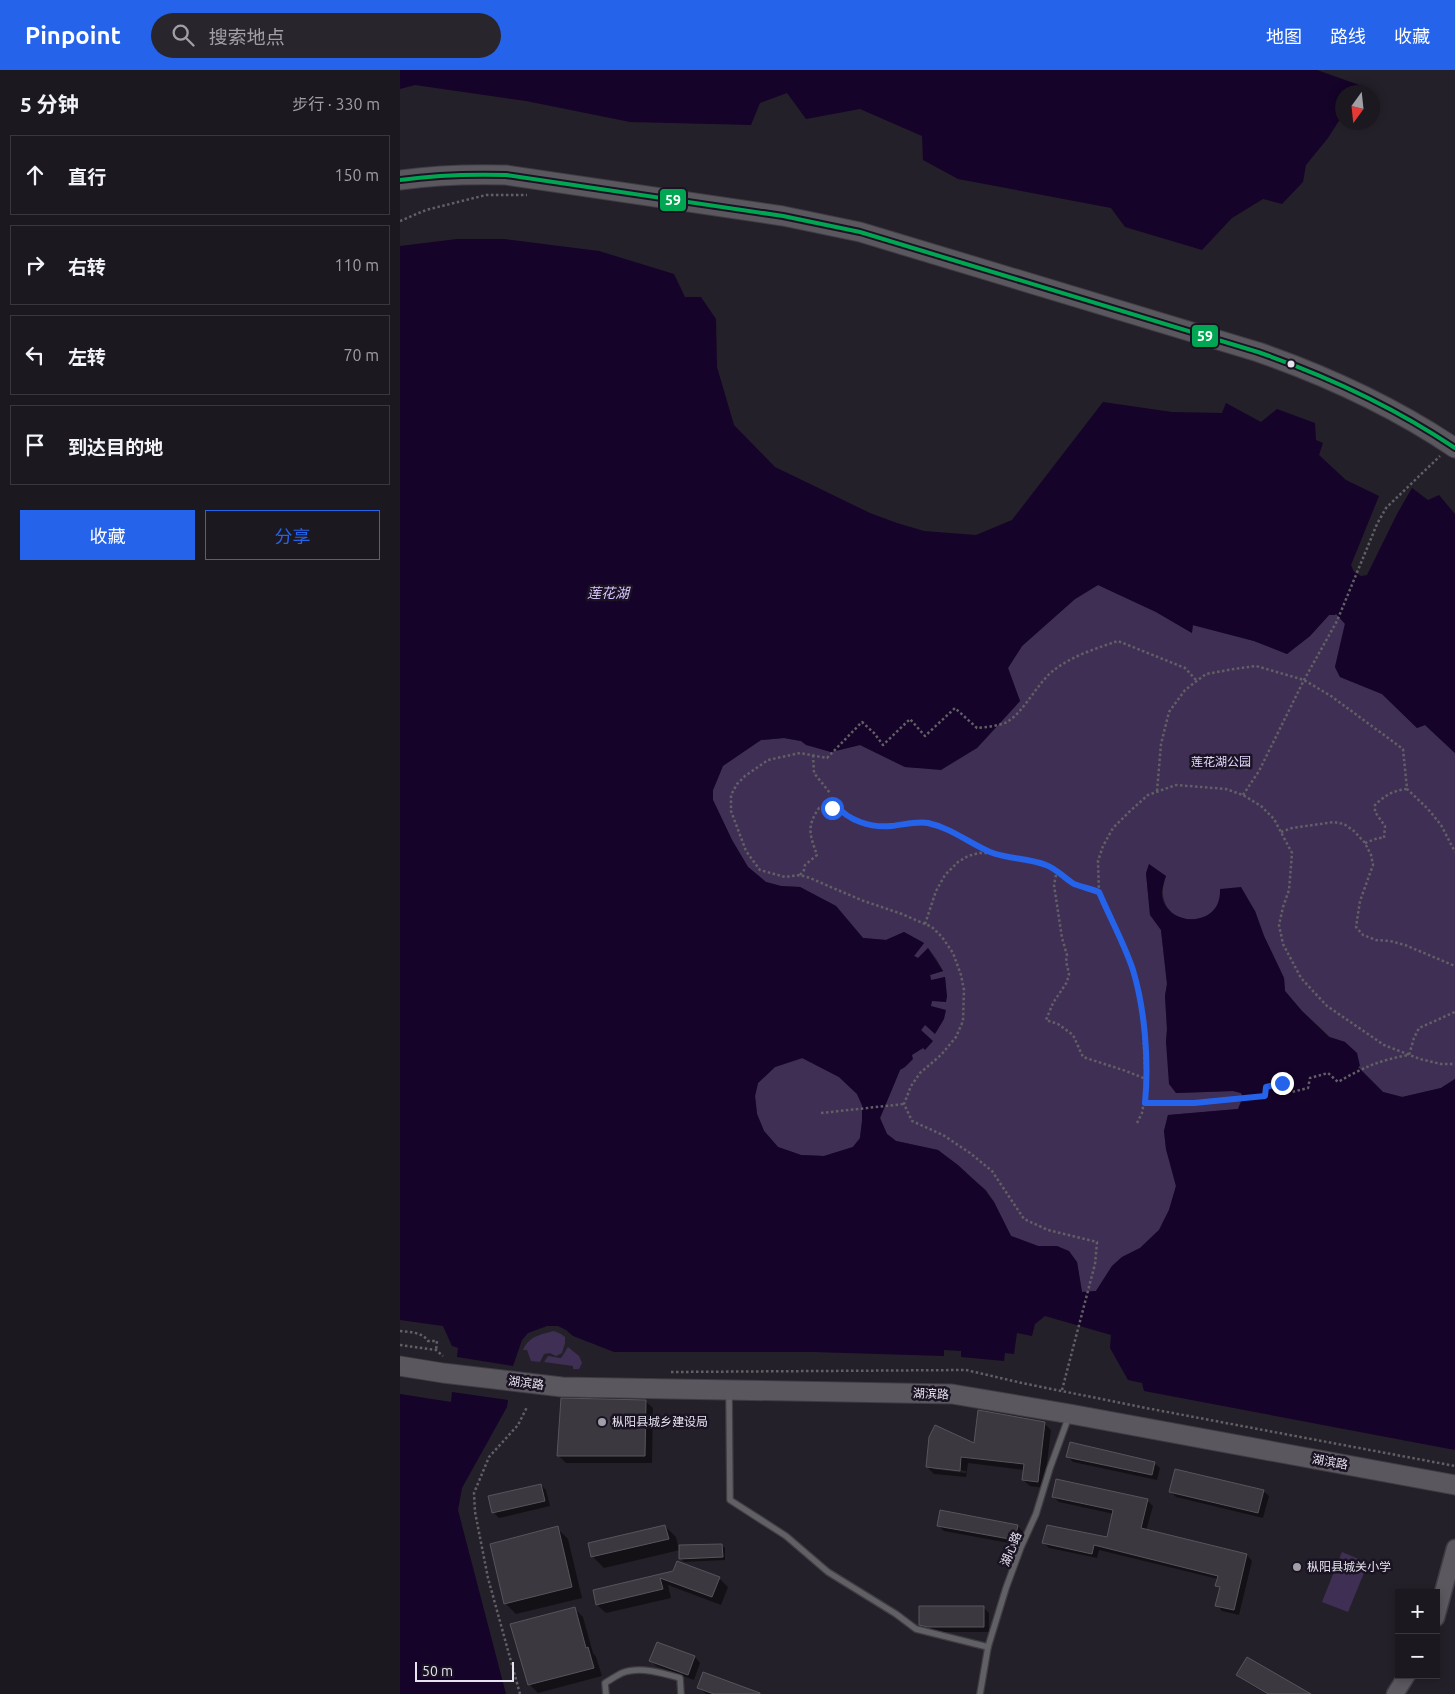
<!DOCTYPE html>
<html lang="zh">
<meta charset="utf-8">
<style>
:root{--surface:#1b181f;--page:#28252c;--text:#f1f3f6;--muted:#a0a0a4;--line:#39373d;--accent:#2563eb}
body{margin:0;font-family:Ubuntu,"Noto Sans SC",sans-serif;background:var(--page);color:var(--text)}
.controls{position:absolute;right:15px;bottom:15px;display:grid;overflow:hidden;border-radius:0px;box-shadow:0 2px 8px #0003}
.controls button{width:45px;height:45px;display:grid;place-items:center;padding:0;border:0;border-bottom:1px solid var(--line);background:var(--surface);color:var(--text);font:25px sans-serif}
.compass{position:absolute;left:935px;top:15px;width:45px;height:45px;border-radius:50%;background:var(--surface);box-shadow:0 2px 8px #0003;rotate:195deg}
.scale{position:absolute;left:15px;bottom:12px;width:99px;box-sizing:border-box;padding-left:5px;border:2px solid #e6e2ee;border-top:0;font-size:14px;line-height:18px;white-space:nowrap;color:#e6e2ee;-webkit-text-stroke:4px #1a1323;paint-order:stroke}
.stop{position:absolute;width:15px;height:15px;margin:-11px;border:4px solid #2563eb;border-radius:50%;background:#fff}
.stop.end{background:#2563eb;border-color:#fff;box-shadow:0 1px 5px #0008}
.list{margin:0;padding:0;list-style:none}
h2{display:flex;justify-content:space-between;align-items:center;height:65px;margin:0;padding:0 20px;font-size:21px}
h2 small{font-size:16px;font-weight:400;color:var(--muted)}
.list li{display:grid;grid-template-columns:32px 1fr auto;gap:15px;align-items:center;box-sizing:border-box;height:80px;margin:0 10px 10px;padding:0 10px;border:1px solid var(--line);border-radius:0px}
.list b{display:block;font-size:19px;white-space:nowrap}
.list em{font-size:16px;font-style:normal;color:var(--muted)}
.actions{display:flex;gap:10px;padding:15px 20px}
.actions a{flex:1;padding:11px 0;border:1px solid var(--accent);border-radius:0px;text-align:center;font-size:18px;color:var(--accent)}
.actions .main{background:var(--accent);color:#fff}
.icon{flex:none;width:28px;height:28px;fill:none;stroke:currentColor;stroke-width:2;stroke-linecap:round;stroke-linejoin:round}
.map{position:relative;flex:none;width:1055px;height:1624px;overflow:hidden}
header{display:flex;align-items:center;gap:30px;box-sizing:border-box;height:70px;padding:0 25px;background:var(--accent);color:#fff}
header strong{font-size:24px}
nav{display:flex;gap:28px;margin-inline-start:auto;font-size:18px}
.search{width:350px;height:45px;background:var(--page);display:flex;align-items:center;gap:12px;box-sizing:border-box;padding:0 18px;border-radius:28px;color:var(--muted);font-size:19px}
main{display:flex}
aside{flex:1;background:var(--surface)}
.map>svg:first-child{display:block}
.green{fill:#3f2f54}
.water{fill:#150329;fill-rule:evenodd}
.shadow{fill:#0007;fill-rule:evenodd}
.building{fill:#3b3840;stroke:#58545c}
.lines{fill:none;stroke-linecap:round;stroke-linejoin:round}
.service-casing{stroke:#3f3c44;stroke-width:8}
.secondary-casing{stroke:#3f3c44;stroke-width:19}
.primary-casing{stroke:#3f3c44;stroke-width:21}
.path{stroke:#616064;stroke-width:2.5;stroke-dasharray:2.5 2.5;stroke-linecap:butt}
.service{stroke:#616064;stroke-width:5.5}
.secondary{stroke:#5b585f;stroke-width:16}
.primary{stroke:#5a575e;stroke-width:19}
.bus-1-casing{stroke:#1a1323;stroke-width:8}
.bus-1{stroke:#00a651;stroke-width:4}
.route{stroke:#2563eb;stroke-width:6}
.bus-dot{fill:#e6e2ee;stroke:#1a1323;stroke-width:2}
.poi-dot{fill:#a29ea9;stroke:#1a1323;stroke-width:2}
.labels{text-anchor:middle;stroke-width:5;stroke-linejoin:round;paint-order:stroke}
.park-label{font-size:12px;fill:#e5d7fe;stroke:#1a1323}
.street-label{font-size:12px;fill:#e6e2ee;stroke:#1a1323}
.poi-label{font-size:12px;fill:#e6e2ee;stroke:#1a1323;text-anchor:start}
.water-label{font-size:14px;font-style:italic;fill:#d9c3fd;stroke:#1a1323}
.line-badge{stroke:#1a1323;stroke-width:2}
.badge-label{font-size:14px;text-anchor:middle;font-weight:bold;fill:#fff}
</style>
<header>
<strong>Pinpoint</strong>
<div class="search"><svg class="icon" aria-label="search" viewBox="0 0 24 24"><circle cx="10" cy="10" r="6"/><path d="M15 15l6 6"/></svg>搜索地点</div>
<nav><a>地图</a><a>路线</a><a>收藏</a></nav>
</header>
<main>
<aside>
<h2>5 分钟<small>步行 · 330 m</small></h2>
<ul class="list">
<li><svg class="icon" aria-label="ahead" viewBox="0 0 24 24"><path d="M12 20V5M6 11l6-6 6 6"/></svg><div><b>直行</b></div><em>150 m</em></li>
<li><svg class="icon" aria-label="right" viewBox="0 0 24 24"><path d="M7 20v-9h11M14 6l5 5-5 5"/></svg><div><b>右转</b></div><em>110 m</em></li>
<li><svg class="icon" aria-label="left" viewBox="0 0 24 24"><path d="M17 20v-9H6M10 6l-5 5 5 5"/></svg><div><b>左转</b></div><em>70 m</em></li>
<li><svg class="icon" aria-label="arrive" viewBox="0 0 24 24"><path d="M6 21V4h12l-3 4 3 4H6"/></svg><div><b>到达目的地</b></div></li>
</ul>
<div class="actions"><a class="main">收藏</a><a>分享</a></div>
</aside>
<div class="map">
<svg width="1055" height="1624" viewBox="0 0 1055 1624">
<rect width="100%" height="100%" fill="#242029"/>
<g class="green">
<path d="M698,515L756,542L792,563V555L854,571L887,584L910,566L930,544L936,543L945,553L935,597L940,607L982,624L1017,658L1025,655L1055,683V1009L1041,1018L1003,1027L983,1022L958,997L945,972L930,967L902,941L885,921L884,908L864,866L855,841L821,827C813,857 767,857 763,825C762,819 764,812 766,806L746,803L750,844L761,860L767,914L765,926L767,959L766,972L776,1023L833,1021L841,1023L843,1027L838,1039L768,1045L764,1061L766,1079L776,1116L769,1140L759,1160L740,1178L722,1187L712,1196L696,1221L682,1222L677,1192L657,1176H638L611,1166L594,1132L586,1120L538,1080L496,1071L487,1064L483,1056L480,1048L500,1000L511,985L523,978L521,960L525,955L532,930L547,927L545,907L531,911L530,905L543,901L537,890L528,878L518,888L514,886L524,873L504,862L486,870L463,868L436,836L400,817L381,816L366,812L348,797L332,770L313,730V720L323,695L361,670L384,668L401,671L431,682L460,675L505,697L520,698L577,678L620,631L608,598L622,576L675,529Z"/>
<polygon points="403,988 439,1007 457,1024 462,1035 462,1051 460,1068 453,1077 424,1086 401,1085 378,1077 364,1061 357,1044 355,1026 358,1013 375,997"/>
<path d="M154,1261L161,1264L165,1267V1273L162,1283L156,1286L150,1283L144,1284L140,1292L131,1291L127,1280H123C128,1267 141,1264 154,1261Z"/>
<path d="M168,1277L179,1286L182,1293L179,1299H173V1296L144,1292L148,1286C165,1288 158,1292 168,1277Z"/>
<polygon points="942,1482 968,1493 948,1542 922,1532"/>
</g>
<g class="water">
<polygon points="0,0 917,0 962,16 958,22 942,22 942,46 928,68 906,95 903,112 882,134 863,129 832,148 802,180 725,157 711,138 558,109 523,90 522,66 460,39 406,49 387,23 360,33 351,55 230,52 126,31 15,15 0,19"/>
<path d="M57,169H104L199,181L274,204L285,227H301L316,249L317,297L334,355L375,397L470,443L497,453L524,461L576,465L612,450L703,332L772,342L822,343L826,333L861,352L877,339L915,353L916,370L923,373L919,385L946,410L979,426L951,495L954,502L961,506L967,505L997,444L1012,418L1028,430L1039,425L1055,444V683L1025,655L1017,658L982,624L940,607L935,597L945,554L936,544L935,545H929L910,566L887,584L854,571L793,555L792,563L756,542L698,515L675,529L622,576L608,598L620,631L577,678L541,700L505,697L460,675L431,682L406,675L401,671L384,668L361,670L323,696L313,720V730L332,770L348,797L366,812L381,816L400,817L436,836L463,868L486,870L504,862L524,873L514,886L518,888L528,878L543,901L530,905L531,910L545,907L547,927L546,932L532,931L531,936L546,940L544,949L535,964L525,955L521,960L533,971L525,980L523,978L512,985L513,989L505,997L500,1000L480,1048L487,1064L496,1071L538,1080L558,1095L585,1120L594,1132L611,1166L638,1176H657L669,1181L677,1192L682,1222L696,1221L712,1196L722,1187L740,1178L759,1160L769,1140L776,1116L766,1079L764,1061L768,1045L838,1039L843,1027L841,1023L833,1021L776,1023L769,1014L766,972L767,959L765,926L767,914L761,860L750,845L746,803L749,794L766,806C764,811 763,816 762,821C760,856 822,862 820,819L841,817L855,841L864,866L884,908L885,921L902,941L929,967L945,972L957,983L960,996L958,997L983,1022L1002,1027L1041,1018L1055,1009V1380L744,1321L742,1313L728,1310L710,1278L711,1265L645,1246L635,1254L632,1266L617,1263L614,1284L605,1283L604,1291L561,1287V1281L544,1280V1286L414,1282H214L173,1266L166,1260L158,1256H147L128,1263L122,1270L113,1296L57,1287L58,1278L52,1276L43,1256L0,1250V176ZM402,988L439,1007L457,1024L462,1035V1051L460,1068L453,1077L424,1086L401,1085L378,1077L364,1061L357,1044L355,1026L358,1013L375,997Z"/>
<polygon points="52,1322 108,1330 107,1337 62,1418 58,1440 106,1624 0,1624 0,1324 51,1332"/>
</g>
<g class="shadow">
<polygon points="245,1331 253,1338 252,1393 166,1393 158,1385"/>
<path d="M644,1353L651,1360L644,1418L630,1416L623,1410L625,1400L568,1393L566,1407L534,1404L527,1397ZM533,1397L566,1401V1403L533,1399Z"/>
<polygon points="667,1386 754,1393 760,1398 757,1410 673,1392"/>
<polygon points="141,1415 146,1420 150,1436 99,1448 94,1443 90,1427"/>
<polygon points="770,1421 863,1421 869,1426 863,1448 776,1427"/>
<polygon points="653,1426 747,1430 753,1436 746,1461 847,1485 852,1491 839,1545 822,1541 817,1535 821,1520 817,1516 818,1509 699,1480 697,1488 649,1478 644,1473 708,1469 714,1444 659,1432"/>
<polygon points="538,1455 617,1456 623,1462 620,1475 544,1461"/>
<polygon points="265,1456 276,1467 278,1476 321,1475 325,1478 325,1490 284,1492 280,1488 280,1480 204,1498 193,1487 189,1474"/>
<polygon points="157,1458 168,1469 182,1528 116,1544 105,1533"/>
<polygon points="274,1502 319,1508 328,1517 321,1535 268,1515 271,1528 206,1543 197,1535 194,1521"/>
<polygon points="583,1537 589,1543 589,1562 534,1562 526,1560 520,1554"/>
<polygon points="175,1539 183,1547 193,1583 196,1587 202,1606 138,1623 129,1614"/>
<polygon points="258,1573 295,1587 300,1593 294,1610 256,1596 251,1591"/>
<polygon points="837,1605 909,1624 866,1624 843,1610"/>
<polygon points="299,1618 359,1624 306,1624"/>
</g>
<g class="building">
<polygon points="161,1328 246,1330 245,1386 157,1386"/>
<polygon points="578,1340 645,1352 638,1412 622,1410 624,1394 561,1387 560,1401 526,1397 529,1367 535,1355 574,1373"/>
<polygon points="670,1372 755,1392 752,1405 666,1387"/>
<polygon points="775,1399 864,1420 858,1443 769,1422"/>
<polygon points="656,1409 748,1429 741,1458 847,1484 834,1540 815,1536 820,1517 815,1516 818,1506 694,1475 692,1484 642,1473 647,1455 707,1467 713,1440 652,1427"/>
<polygon points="141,1414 145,1431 92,1443 88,1426"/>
<polygon points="540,1440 618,1455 615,1470 537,1456"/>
<polygon points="265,1455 269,1469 191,1487 188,1473"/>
<polygon points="158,1456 172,1517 104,1534 90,1474"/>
<polygon points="322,1474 323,1487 279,1489 279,1475"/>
<polygon points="277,1491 320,1507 312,1527 260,1508 263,1519 196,1535 193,1520 273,1501"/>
<polygon points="519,1536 584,1536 584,1557 528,1557 519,1555"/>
<polygon points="175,1537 186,1578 188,1577 194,1598 128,1615 110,1554"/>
<polygon points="257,1572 295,1586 288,1605 249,1591"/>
<polygon points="847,1587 911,1624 868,1624 836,1605"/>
<polygon points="303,1602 360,1623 360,1624 314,1624 297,1618"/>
</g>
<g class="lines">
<g class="service-casing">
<g id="service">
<polyline points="329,1323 330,1430 386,1466 428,1502 496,1544 516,1559 588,1577"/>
<path d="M206,1624L205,1613C210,1610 216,1606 222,1603C240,1596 263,1603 280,1608L281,1624"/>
<polyline points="580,1624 588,1577 606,1518 621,1477 636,1444 650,1398 669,1346"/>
</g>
</g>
<g class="secondary-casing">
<g id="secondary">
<polyline points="1036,1548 1055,1478"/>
<polyline points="995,1624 1007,1605"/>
</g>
</g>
<g class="primary-casing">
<g id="primary">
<path d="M0,110C36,105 70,104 106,105L383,146L460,162L858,282C927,306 994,337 1055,378"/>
<polyline points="0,1296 43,1303 162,1317 552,1324 670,1344 1055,1415"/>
</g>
</g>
<g class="path">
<polyline points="0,151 26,140 86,125 127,125"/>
<polyline points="413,685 414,703 430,723"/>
<polyline points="757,721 761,674 769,642 785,620 806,604 834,599 856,596 904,610 931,626 1003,679 1007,719 1028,739 1041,755 1055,782"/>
<polyline points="843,725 859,701 904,610 937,551 977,454 986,438 1040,386"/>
<polyline points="881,762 892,758 934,752 944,754 954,761 965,773 971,785 973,795 960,831 956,857 963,865 976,870 990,871 1005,875 1055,896"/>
<path d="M965,773L978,768H984L985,756L975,742V735C984,726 994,720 1007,719"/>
<polyline points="657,800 654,815 662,868 667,885 666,891 669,904 667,912 653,933 646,950 658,954 673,965 683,987 726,1001 746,1009"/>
<path d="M400,805L404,800L405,795L417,785C410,765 406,757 419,738H431L436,735C448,751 470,757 489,757C502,756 514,751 528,753C550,758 572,772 592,783"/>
<polyline points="525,854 536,821 545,805 558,792 568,786 579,783 592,783 644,794 657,800 674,813 699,822"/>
<path d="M745,1033H794L865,1026L866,1017L882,1013L892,1022L908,1018L910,1008L928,1003L938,1012C964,997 980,990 1009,985L1014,968L1019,958L1055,942"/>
<polyline points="421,1043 504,1034"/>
<polyline points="737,1053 742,1043 746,1019 742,938 732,898 699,822 698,791 703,776 713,758 729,742 748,725 776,715 826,719 843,725 861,736 874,749 892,783 889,820 883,837 879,855 883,874 901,908 927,936 984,975 1020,989 1041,994 1055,994"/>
<path d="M0,1261C10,1262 22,1262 28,1271H37L36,1280"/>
<polyline points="0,1275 36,1280 43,1286"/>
<polyline points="271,1302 566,1300 622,1313 746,1338 1055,1396"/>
<path d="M662,1320L695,1194L697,1172L648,1160L624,1149L592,1101L570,1083L543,1065L512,1051L504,1034L511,1016L520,1003L541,985L556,967L563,951L564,920L561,905L553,883L542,867L532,857L502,844L461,830L410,808L400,805L385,807L360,800L346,781L331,741V725L337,714L345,706L368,690L400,683L427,688L462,652L474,663L483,675L510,649L525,666L555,638L577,658C586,657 599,656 607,652C625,641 637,613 654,600C672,586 697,578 718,571L785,598L797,611"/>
<polyline points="120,1624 88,1508 75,1442 74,1423 89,1387 118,1355 127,1337"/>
</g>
<use href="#service" class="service"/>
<use href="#secondary" class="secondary"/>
<use href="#primary" class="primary"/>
<g class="bus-1-casing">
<path id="bus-1" d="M0,110C36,105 70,104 106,105L383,146L460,162L858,282C927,306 994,337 1055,378"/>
</g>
<use href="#bus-1" class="bus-1"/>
</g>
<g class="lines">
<path class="route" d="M432,738L436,735C448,751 472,758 491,756C503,755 516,751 528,753C551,758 569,773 590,782C607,789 628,788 646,795C657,799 664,808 674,814C682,817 691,819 699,822C710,848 724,873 733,900C745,940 749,991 745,1033H794L865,1026L866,1017L882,1013"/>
</g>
<circle class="bus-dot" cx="891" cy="294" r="4.5"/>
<g class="poi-dot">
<circle cx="202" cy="1352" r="5"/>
<circle cx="897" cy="1497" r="5"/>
</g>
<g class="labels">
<g class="park-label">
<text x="821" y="696">莲花湖公园</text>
</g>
<g class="street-label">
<text transform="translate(126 1313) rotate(7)" y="4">湖滨路</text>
<text transform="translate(531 1324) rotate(2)" y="4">湖滨路</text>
<text transform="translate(930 1392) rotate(10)" y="4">湖滨路</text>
<text transform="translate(611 1479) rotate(-68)" y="4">湖心路</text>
</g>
<g class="poi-label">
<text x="212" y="1356">枞阳县城乡建设局</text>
<text x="907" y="1501">枞阳县城关小学</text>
</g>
<g class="water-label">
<text x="208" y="528">莲花湖</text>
</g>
</g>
<g class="line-badge">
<rect x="259" y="118" width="28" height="24" rx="5" fill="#00a651"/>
<rect x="791" y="254" width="28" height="24" rx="5" fill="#00a651"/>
</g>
<g class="badge-label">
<text x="273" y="135">59</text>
<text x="805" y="271">59</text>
</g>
</svg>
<div class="controls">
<button>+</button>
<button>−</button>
</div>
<svg class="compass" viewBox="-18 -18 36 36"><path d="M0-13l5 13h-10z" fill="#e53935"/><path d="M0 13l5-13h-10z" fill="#a0a0a4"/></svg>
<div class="scale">50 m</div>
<div class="stop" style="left:432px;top:738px"></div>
<div class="stop end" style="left:882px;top:1013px"></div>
</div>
</main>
